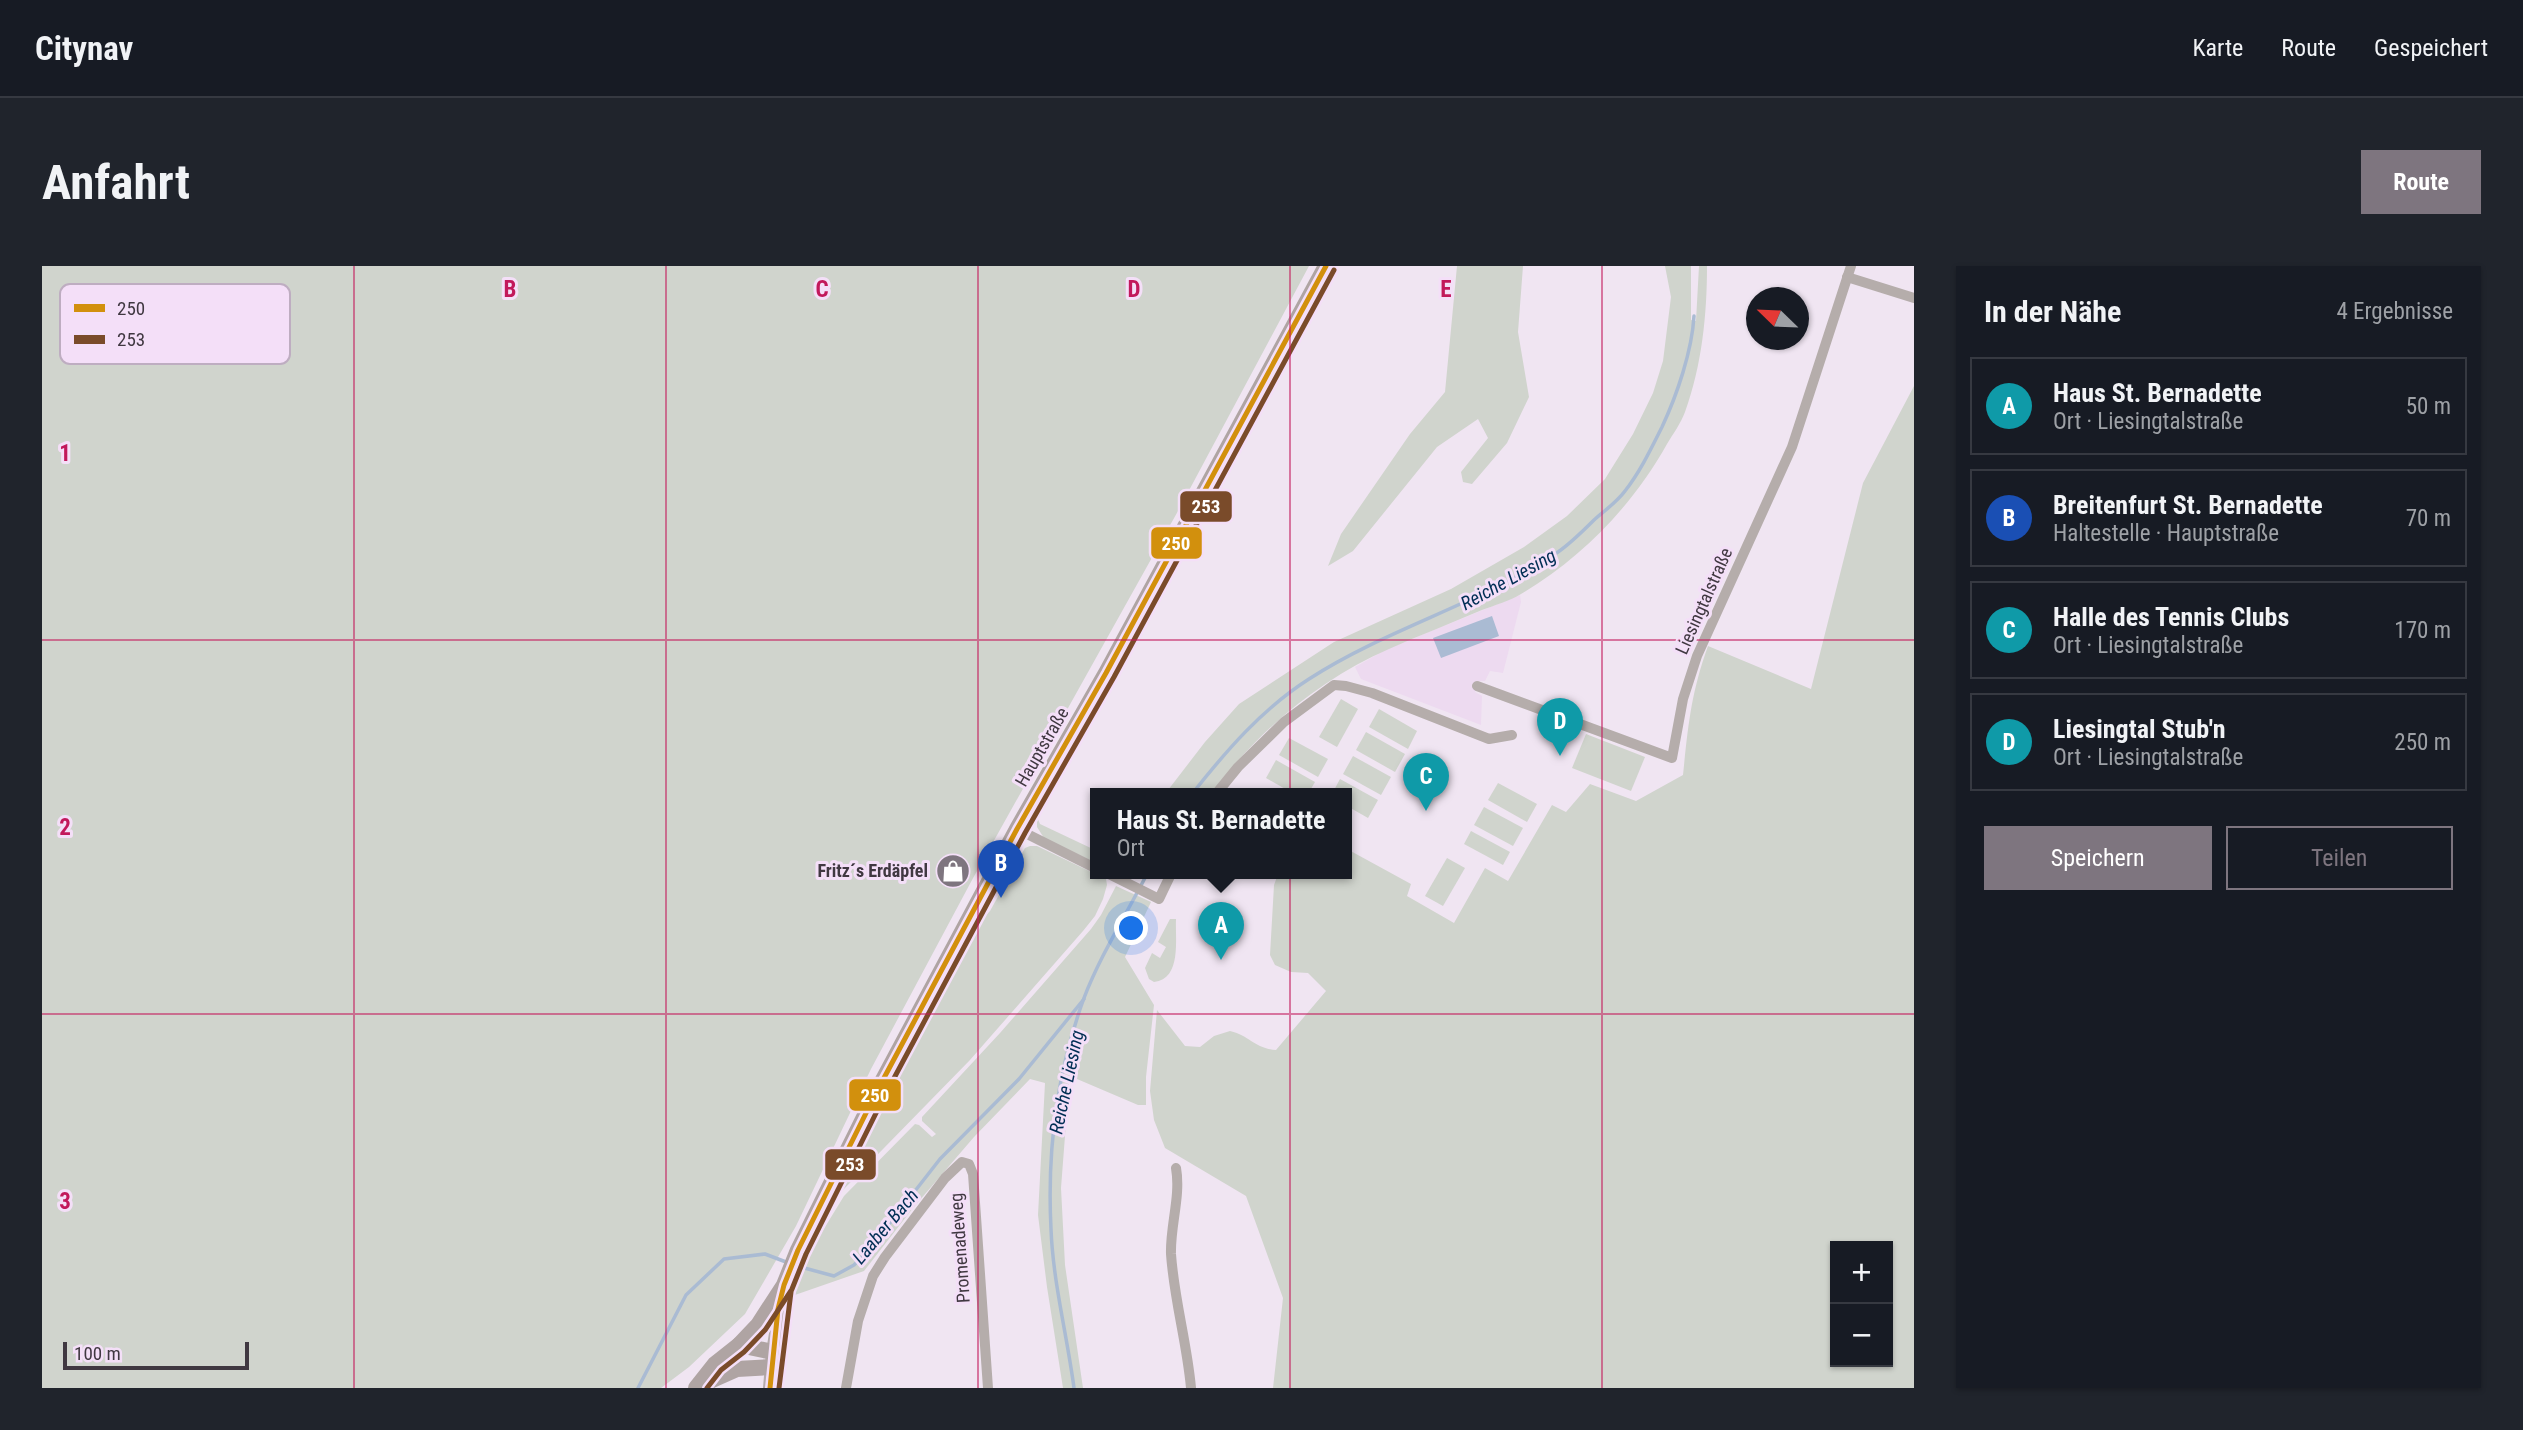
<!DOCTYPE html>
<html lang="de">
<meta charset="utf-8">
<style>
:root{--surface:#171b24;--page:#20242c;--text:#f1f3f6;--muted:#9ea1a6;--line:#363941;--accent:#7e757f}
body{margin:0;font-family:"Roboto Condensed",sans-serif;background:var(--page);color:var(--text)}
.controls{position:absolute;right:21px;bottom:21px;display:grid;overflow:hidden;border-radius:0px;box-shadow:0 2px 5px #0004}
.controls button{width:63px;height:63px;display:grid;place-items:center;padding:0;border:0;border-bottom:2px solid var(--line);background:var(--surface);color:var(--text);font:35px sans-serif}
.compass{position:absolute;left:1704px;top:21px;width:63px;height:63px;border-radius:50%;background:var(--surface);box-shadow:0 2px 5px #0004;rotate:293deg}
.scale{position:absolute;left:21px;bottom:18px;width:186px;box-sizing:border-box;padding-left:7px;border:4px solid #403841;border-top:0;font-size:19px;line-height:24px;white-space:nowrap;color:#403841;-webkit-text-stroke:5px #f4dff8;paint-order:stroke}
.you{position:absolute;left:1090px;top:663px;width:24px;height:24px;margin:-18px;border:5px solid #fff;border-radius:50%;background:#1a73e8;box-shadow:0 0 0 10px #1a73e833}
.badge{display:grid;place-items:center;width:46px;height:46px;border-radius:50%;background:var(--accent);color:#fff;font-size:23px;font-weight:700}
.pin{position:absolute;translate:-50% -58px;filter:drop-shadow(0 2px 4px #0008)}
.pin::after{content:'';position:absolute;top:37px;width:24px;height:21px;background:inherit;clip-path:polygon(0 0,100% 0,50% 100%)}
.popup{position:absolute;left:1048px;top:522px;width:262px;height:91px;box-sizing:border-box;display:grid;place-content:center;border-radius:0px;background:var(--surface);filter:drop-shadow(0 2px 5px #0005);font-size:23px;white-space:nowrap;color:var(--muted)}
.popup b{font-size:26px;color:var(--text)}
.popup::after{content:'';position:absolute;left:50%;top:100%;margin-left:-14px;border:14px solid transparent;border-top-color:var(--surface)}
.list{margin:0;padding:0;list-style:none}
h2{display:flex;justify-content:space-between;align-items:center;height:91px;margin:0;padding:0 28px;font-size:30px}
h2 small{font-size:23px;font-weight:400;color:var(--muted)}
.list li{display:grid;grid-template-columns:46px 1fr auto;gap:21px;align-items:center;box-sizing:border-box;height:98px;margin:0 14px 14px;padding:0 14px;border:2px solid var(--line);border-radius:0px}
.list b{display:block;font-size:26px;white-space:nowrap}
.list p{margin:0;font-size:23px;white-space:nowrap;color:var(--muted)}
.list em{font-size:23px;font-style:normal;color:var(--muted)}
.actions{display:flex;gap:14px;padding:21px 28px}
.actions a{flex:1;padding:16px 0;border:2px solid var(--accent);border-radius:0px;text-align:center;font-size:24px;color:var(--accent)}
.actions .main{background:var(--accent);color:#fff}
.map{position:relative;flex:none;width:1872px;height:1122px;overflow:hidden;border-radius:0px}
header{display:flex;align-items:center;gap:42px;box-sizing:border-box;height:98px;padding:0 35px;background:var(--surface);border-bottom:2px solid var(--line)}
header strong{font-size:33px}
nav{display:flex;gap:38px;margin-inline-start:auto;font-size:24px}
.intro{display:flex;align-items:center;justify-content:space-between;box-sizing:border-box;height:168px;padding:0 42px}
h1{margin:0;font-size:49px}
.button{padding:18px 32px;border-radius:0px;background:var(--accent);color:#fff;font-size:24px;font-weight:700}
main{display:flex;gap:42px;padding:0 42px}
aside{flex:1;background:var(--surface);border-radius:0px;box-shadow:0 2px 5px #0004}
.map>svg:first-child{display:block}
.built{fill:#eddaf0}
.green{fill:#d0d4cd;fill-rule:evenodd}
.water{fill:#aabbd3}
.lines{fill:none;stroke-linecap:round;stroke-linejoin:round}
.stream{stroke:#aabbd3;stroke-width:3.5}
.street{stroke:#b5adab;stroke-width:10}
.secondary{stroke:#b5abab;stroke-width:14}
.primary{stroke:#afa4a3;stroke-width:16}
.bus-1-casing{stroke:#f4dff8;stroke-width:10}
.bus-2-casing{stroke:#f4dff8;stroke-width:10}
.bus-1{stroke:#d2900d;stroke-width:5}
.bus-2{stroke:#7a4b2a;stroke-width:5}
.grid{fill:none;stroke:#c2185b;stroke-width:2;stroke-opacity:0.55}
.labels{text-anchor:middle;stroke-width:6;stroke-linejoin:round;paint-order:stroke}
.street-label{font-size:18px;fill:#403841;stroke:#f4dff8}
.poi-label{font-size:18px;font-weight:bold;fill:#403841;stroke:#f4dff8;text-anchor:end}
.water-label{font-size:19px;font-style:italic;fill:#002e54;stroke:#f4dff8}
.key{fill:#f4dff8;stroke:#beadc1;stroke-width:2}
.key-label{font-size:19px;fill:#403841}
.grid-label{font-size:23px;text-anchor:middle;font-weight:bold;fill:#c2185b;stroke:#f4dff8;stroke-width:6;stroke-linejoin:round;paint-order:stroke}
.line-badge{stroke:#f4dff8;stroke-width:2.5}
.badge-label{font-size:19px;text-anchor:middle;font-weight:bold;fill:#fff}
</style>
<header>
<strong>Citynav</strong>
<nav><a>Karte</a><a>Route</a><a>Gespeichert</a></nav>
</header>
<div class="intro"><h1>Anfahrt</h1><a class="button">Route</a></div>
<main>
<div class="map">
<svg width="1872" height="1122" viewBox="0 0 1872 1122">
<rect width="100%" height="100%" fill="#f0e5f2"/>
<polygon class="built" points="1478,329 1479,336 1461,407 1448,405 1443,415 1437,415 1433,426 1440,430 1439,459 1319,413 1313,401 1345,383"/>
<g class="green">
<polygon points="0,0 1267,0 1136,245 930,614 829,803 754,960 703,1048 647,1101 619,1122 0,1122"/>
<polygon points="1415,0 1481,0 1476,66 1487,131 1465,177 1430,218 1421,216 1419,206 1446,172 1436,153 1395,181 1311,285 1286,300 1299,268 1368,168 1403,126"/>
<path d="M1623,0H1649V54L1654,55L1657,0H1665C1665,49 1660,99 1643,146C1639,157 1631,168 1625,178C1591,239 1540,292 1479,328C1468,335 1453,339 1440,344C1410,357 1378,369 1347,383C1276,414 1216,465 1169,528H1123L1163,476L1197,438L1292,376L1409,323L1482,281L1525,250L1563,213L1591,168L1611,127L1621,95L1629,31Z"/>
<path d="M1872,120V1122H1231L1241,1032L1204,930L1123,882L1112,854L1108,825L1115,744L1143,780L1158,781L1172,770L1188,765C1209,770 1211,782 1234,784L1284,725L1266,707L1249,706L1233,699L1228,689L1232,619L1236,608H1305V583L1369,618L1365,630L1412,657L1443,602L1466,615L1510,539L1524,546L1548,518L1594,535L1641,509C1646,460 1649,427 1666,380L1769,423L1821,217ZM1846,980V1096H1793V980Z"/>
<polygon points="1299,433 1316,443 1295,481 1277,471"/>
<polygon points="1337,443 1375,465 1366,483 1327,461"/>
<polygon points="1324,466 1363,488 1353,506 1314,484"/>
<polygon points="1544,468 1603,491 1589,525 1530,502"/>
<polygon points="1247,472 1286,493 1276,511 1237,489"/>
<polygon points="1311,490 1349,511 1339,529 1301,508"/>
<polygon points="1234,494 1273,516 1266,528 1252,528 1224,512"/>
<polygon points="1298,513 1336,534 1326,552 1305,540 1305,528 1290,528"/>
<polygon points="1456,517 1495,538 1485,556 1446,534"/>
<polygon points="1442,541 1481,562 1471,580 1432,559"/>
<polygon points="995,551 998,558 1053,584 1053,597 1002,572 995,561"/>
<polygon points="1429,565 1468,586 1461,599 1422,578"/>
<polygon points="988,580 995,580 1064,613 1065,619 1061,633 1053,650 1041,665 928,794 799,926 766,981 846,818 928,665 948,645 983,582"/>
<polygon points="1405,592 1423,602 1401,640 1383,630"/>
<polygon points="1074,620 1109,636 1083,691 1112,739 1104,811 1104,839 1096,839 1035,813 1027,818 1019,922 1023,999 1041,1122 1021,1122 1005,1021 996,949 1003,817 988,813 932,871 871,942 822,1005 750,1030 764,992 802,930 873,858 877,859 890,871 894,868 880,855 880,851 958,767 1049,663 1059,649"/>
<path d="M1128,653H1134C1133,673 1140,713 1112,716L1107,713L1103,702L1110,687L1118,692L1124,681L1116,676Z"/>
</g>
<polygon class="water" points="1450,350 1457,370 1399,392 1391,372"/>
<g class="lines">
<g class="stream">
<path d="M1150,528C1184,485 1220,443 1267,413C1346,362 1438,338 1516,286C1529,277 1541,265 1552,254C1562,245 1575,236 1583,225C1598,206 1609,183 1620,161C1635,129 1650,85 1652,50"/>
<polyline points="755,1000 792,1010 812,999 830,980 898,893 977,813 1042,733"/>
<polyline points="596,1122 644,1029 682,993 723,988 744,996"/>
<path d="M1032,1122C1025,1069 1011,1016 1009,963C1005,885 1015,806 1042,732C1058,690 1084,649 1105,608"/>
</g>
<g class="street">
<polyline points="1805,11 1872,32"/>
<polyline points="1435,420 1630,492 1641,433 1655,390 1750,181 1809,0"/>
<polyline points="1174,528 1196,501 1242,456 1292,419 1304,420 1330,427 1447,473 1470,469"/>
<polyline points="975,563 1053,602"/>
<polyline points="1067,608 1117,633 1129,608"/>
<path d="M1134,902C1139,930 1128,960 1129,988C1132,1033 1145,1077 1149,1122"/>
<polyline points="804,1122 816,1055 831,1010 843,991 903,912 920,896 927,898 931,908 946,1122"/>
</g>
<polyline class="secondary" points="728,1122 731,1086 741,1024"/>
<g class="primary">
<polyline points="697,1079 731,1086"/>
<polyline points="661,1118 695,1103 729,1101"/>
<polyline points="654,1122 673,1098 697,1079 716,1059 742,1019 756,984 835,825 975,563 1064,407 1284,0"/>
</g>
<g class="bus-1-casing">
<polyline id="bus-1" points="728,1122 736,1043 742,1019 756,984 835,825 975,563 1064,407 1284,0"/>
</g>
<g class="bus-2-casing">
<g id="bus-2">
<polyline points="665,1122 679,1104 702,1086 723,1064 750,1023 764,988 843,829 983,567 1072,411 1292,4"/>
<polyline points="737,1122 749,1026"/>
</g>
</g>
<use href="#bus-1" class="bus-1"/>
<use href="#bus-2" class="bus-2"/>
</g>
<path class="grid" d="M312,0V1122M624,0V1122M936,0V1122M1248,0V1122M1560,0V1122M0,374H1872M0,748H1872"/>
<defs>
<g id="shop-disc" transform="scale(1.75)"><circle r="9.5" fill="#7e757f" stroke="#f4dff8"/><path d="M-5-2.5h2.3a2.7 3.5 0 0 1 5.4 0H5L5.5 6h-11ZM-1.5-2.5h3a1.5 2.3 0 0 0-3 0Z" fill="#fff"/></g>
</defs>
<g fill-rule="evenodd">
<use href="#shop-disc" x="911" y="605"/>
</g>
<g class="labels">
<g class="street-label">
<text transform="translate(1662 335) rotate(-66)" y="6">Liesingtalstraße</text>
<text transform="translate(1000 481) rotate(-60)" y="6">Hauptstraße</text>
<text transform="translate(918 982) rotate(-94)" y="6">Promenadeweg</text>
</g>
<g class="poi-label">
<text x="886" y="611">Fritz´s Erdäpfel</text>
</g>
<g class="water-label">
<text transform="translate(1466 313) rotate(-29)" y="7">Reiche Liesing</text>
<text transform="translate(1024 816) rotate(-78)" y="7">Reiche Liesing</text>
<text transform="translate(843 960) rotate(-50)" y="7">Laaber Bach</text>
</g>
</g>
<rect x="18" y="18" width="230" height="80" rx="10" class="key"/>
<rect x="32" y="38" width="31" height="8" fill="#d2900d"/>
<rect x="32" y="69" width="31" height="9" fill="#7a4b2a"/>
<g class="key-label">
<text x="75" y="49">250</text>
<text x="75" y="80">253</text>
</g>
<g class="grid-label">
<text x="468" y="31">B</text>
<text x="780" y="31">C</text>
<text x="1092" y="31">D</text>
<text x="1404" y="31">E</text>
<text x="23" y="195">1</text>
<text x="23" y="569">2</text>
<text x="23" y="943">3</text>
</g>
<g class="line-badge">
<rect x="1137" y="224" width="54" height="33" rx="7" fill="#7a4b2a"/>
<rect x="1108" y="260" width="53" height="34" rx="7" fill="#d2900d"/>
<rect x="806" y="812" width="54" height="34" rx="7" fill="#d2900d"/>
<rect x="782" y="882" width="53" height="33" rx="7" fill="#7a4b2a"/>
</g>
<g class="badge-label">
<text x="1164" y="247">253</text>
<text x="1134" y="284">250</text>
<text x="833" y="836">250</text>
<text x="808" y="905">253</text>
</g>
</svg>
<div class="controls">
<button>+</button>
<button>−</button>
</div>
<svg class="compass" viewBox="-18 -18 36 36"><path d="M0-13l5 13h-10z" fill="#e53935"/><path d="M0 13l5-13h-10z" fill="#9ea1a6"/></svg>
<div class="scale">100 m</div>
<div class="you"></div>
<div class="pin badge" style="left:1179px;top:694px;background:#0f9aa8">A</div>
<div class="popup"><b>Haus St. Bernadette</b>Ort</div>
<div class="pin badge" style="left:959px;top:632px;background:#1a4fb4">B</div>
<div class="pin badge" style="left:1384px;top:545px;background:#0f9aa8">C</div>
<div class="pin badge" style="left:1518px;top:490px;background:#0f9aa8">D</div>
</div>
<aside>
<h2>In der Nähe<small>4 Ergebnisse</small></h2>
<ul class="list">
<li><span class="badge" style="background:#0f9aa8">A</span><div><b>Haus St. Bernadette</b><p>Ort · Liesingtalstraße</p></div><em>50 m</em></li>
<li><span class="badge" style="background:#1a4fb4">B</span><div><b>Breitenfurt St. Bernadette</b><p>Haltestelle · Hauptstraße</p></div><em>70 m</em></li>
<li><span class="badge" style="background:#0f9aa8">C</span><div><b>Halle des Tennis Clubs</b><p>Ort · Liesingtalstraße</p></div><em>170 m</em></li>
<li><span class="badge" style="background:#0f9aa8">D</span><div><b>Liesingtal Stub'n</b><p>Ort · Liesingtalstraße</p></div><em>250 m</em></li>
</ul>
<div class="actions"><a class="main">Speichern</a><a>Teilen</a></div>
</aside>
</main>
